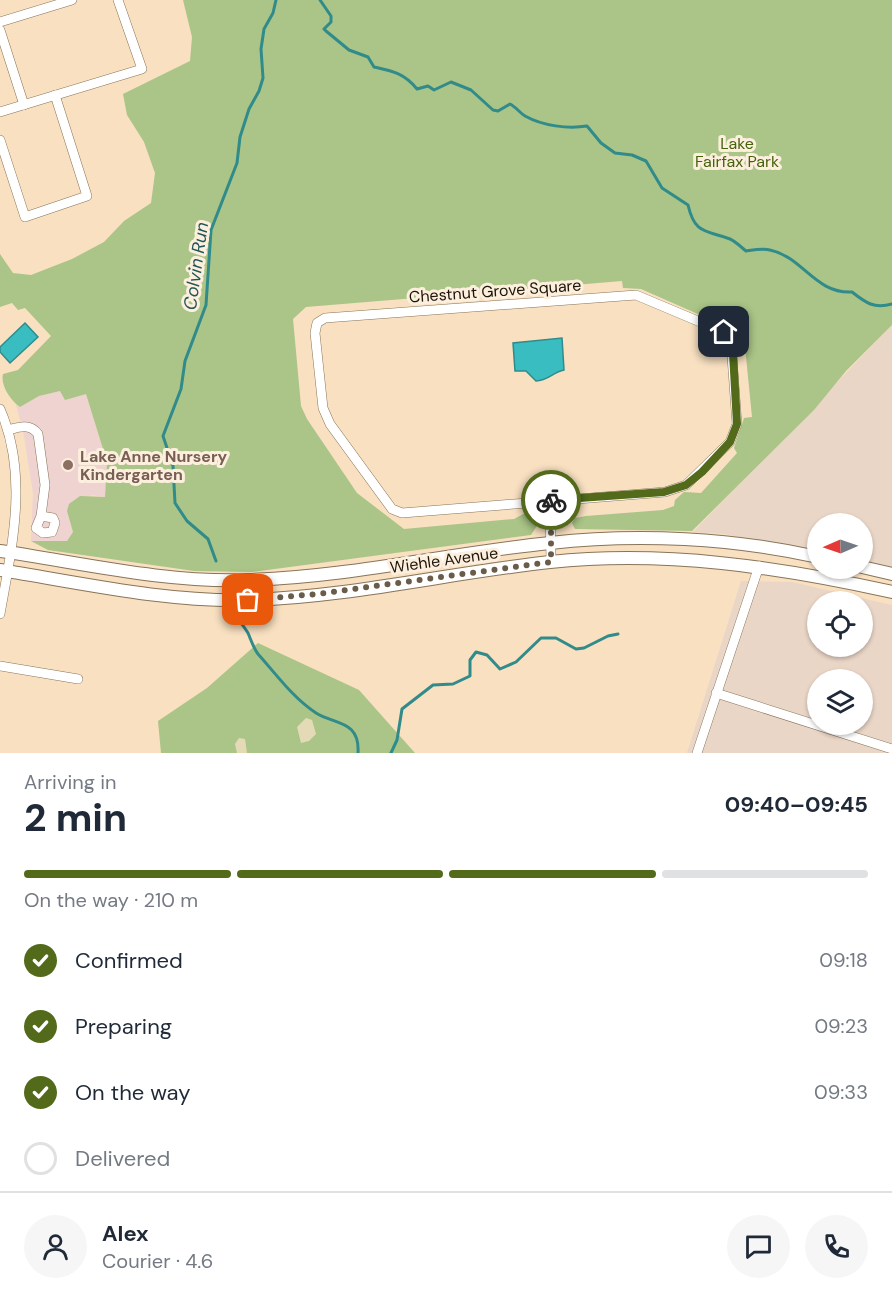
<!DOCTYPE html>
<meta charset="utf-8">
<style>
:root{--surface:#fff;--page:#f6f6f7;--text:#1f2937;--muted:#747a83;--line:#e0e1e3;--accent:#526a1a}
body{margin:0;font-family:"DM Sans",sans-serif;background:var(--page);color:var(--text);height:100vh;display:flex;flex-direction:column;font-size:22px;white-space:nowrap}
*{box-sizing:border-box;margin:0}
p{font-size:20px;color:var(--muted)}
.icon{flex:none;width:33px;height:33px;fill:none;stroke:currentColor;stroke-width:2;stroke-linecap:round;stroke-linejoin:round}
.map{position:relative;height:753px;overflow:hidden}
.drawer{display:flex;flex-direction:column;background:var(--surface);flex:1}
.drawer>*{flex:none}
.needle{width:39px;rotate:268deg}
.controls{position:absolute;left:807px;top:513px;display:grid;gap:12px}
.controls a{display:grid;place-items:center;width:66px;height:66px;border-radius:50%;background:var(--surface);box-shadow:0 2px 4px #0004;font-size:30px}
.pin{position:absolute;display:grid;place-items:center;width:51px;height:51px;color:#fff;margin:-26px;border-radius:12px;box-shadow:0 3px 9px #0006}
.courier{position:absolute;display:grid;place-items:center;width:60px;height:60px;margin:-30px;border:4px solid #526a1a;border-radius:50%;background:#fff;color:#222;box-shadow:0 2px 8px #0007}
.overview em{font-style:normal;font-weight:700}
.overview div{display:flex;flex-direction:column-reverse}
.overview{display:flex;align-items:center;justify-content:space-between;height:102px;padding:0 24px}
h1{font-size:39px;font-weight:700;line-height:45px}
.bar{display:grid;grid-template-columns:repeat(4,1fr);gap:9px 6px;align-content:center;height:72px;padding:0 24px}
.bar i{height:8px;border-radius:4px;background:var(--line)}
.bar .current{background:var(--accent)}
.bar p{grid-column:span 4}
.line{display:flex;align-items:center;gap:15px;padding:0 24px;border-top:2px solid var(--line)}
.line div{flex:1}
.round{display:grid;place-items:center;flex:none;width:63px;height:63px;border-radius:32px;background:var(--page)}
ol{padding:0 24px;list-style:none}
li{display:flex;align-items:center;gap:18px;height:66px}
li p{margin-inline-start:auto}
li .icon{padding:6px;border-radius:50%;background:var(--accent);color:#fff;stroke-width:4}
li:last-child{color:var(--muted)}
li i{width:33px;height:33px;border:3px solid var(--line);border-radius:50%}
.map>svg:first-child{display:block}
</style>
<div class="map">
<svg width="892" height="753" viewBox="0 0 892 753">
<rect width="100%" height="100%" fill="#f8e0c1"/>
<g fill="#ead6c7" fill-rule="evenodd">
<polygon points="892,325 892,568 863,562 862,524 818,524 817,553 724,534 693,532"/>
<path d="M 741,581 L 792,582 L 892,605 L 892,753 L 687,753 ZM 818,602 L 862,602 L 862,646 L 818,646 ZM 818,680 L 862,680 L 862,724 L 818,724 Z"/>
</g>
<polygon fill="#eed3d1" points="60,391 86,394 107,462 105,497 92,495 67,511 73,532 67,541 31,541 33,493 23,430 16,405 20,407 39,396"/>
<g fill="#aac587">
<path d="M 183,0 L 892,0 L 892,325 L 846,371 L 814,410 L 692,531 L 575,529 L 572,523 L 575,518 L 586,516 L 663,510 L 674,506 L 675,500 L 684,492 L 701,493 L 737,453 L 734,448 L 744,418 L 752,417 L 745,347 L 739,349 L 729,331 L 716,322 L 641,289 L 623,288 L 622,281 L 306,307 L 293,319 L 301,406 L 307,419 L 357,493 L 404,529 L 514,519 L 527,512 L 534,514 L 538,524 L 531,535 L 252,572 L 194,571 L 48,550 L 31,541 L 67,541 L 73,532 L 67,511 L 69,504 L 80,496 L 105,497 L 107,462 L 86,394 L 65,400 L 60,391 L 39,396 L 20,407 C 11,401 0,385 3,374 L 18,370 L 51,336 L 25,308 L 18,310 L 12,303 L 0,307 L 0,254 L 13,273 L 31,275 L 72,259 L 104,242 L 124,221 L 151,203 L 155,173 L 144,142 L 127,115 L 123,94 L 190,61 L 192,37 Z"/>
<polygon points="258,643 359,690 415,753 161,753 158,721 207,688"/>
</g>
<g fill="#e4dbb6">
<polygon points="306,718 312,720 316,734 309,741 301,743 297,727"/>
<polygon points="239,738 245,739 247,753 237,753 235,744"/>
</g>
<g fill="#39bdc1" stroke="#318b8a" stroke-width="1.5">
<polygon points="25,323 38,337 10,363 0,352 0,347"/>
<path d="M 562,338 L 564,370 C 553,372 548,381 536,381 L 526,371 L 515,371 L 513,343 Z"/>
</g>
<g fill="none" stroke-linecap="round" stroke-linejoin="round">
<g stroke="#318b8a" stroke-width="3">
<path d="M 320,0 L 331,16 L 331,22 L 324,29 L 326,31 L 349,50 L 368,57 L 374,67 C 392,71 404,73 417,89 L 428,86 L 434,90 L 451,82 L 471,90 L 493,110 L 498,111 L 510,104 C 516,107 520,113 525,116 C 543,126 568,129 587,126 L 601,143 L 615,153 L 632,155 L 646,161 L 662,188 L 688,205 C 695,235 706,230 730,239 C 735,241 741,247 746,251 C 753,250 763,248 770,250 C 803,257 815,294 852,292 C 866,303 874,309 892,304"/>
<polyline points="216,561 208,539 187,521 175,503 173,466 163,436 181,389 185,361 206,305 211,230 237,163 240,137 249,109 259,91 263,78 261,49 264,29 273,13 276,0"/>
<path d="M 232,611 C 237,618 243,625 248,633 C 251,640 254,649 258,654 C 276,674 293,698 316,713 C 335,725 360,720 358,753"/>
<polyline points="391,753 397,740 402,709 433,685 453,684 470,676 470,660 476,652 487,655 500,669 516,662 541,638 556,638 576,649 584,648 608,636 618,634"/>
</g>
<g stroke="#897458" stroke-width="10">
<g id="minor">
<polyline points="0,22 72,0"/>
<polyline points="0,30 24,105"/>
<polyline points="0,112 142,69 118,0"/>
<polyline points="0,140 25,217 87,196 55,95"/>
<polygon points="636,295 724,332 731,343 737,424 730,442 686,485 665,492 402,513 392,509 330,424 323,408 315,333 317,323 325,318"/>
<path d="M 0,409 C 29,475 12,546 0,614"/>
<path d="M 8,430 C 19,427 30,423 38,434 L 45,485 L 41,516 L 36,528 L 43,533 L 52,532 L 55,523 L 53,518 L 41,516"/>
<polyline points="550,500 551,562"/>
<polyline points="0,666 78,679"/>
<polyline points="716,693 892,749"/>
<polyline points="697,753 759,566"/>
</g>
</g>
<g stroke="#897458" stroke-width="14">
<g id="major">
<path d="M 0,551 C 82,563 165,583 248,580 C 349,577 450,553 550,543 C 638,533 732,538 818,557"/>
<polyline points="862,567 892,574"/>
<path d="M 0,570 C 82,583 164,602 248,600 C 349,597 449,573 550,562 C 665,550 779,567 892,592"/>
</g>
</g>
<use href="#minor" stroke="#fff" stroke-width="9"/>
<use href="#major" stroke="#fff" stroke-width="12"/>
</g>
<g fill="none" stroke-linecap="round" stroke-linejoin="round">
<polyline stroke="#6a5c49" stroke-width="6" stroke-dasharray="0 10.8" points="248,600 317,594 551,562 551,500"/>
<polyline stroke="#526a1a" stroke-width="8" points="551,500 664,492 686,485 702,472 730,442 737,424 733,353 724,332"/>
</g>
<circle fill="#8d6e63" stroke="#fdefdd" stroke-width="2" cx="68" cy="465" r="6"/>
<g text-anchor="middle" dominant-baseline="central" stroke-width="6" stroke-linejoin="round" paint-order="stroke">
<g font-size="16" fill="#44620c" stroke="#fdefdd">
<text x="737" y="143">Lake<tspan x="737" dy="18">Fairfax Park</tspan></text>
</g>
<g font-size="16" fill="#1d1509" stroke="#fdefdd">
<text transform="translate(495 291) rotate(-4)">Chestnut Grove Square</text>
<text transform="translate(444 560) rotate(-8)">Wiehle Avenue</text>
</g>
<g font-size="16" font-weight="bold" fill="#785e54" stroke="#fdefdd" text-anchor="start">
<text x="80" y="456">Lake Anne Nursery<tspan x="80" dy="18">Kindergarten</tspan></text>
</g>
<g font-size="18" font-style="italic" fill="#205658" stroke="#fdefdd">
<text transform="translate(196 266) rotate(-82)">Colvin Run</text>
</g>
</g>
</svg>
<div class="controls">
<a><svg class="needle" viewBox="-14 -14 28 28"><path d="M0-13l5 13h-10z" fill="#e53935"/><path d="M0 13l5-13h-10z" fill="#747a83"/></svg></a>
<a><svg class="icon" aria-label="locate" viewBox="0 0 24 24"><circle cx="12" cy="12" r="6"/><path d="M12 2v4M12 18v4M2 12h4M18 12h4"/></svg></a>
<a><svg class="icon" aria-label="layers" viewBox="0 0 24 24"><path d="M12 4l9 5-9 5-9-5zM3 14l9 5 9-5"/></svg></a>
</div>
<div class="pin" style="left:248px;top:600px;background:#ea580c"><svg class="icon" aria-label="bag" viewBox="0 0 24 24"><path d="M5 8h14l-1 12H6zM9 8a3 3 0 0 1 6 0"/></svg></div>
<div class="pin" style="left:724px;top:332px;background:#1f2937"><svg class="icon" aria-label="home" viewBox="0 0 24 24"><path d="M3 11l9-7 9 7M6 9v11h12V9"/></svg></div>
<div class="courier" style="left:551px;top:500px"><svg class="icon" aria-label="bike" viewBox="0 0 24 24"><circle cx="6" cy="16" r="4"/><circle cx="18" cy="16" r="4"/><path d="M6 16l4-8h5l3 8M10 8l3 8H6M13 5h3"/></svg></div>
</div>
<section class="drawer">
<div class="overview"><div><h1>2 min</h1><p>Arriving in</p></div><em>09:40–09:45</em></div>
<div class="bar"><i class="current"></i><i class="current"></i><i class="current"></i><i></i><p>On the way · 210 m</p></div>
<ol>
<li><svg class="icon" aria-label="check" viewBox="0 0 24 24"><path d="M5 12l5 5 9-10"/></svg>Confirmed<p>09:18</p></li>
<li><svg class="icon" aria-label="check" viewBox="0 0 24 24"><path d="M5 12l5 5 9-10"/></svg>Preparing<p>09:23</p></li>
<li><svg class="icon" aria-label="check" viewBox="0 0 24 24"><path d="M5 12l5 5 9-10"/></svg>On the way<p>09:33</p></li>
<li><i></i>Delivered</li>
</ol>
<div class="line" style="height:108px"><a class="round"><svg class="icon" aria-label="person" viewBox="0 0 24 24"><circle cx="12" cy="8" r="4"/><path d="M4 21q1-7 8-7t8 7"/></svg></a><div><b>Alex</b><p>Courier · 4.6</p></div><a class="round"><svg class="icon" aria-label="chat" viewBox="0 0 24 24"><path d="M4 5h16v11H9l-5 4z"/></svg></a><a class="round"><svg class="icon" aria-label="phone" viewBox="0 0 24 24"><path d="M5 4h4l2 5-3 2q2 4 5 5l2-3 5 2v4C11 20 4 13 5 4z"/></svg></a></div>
</section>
